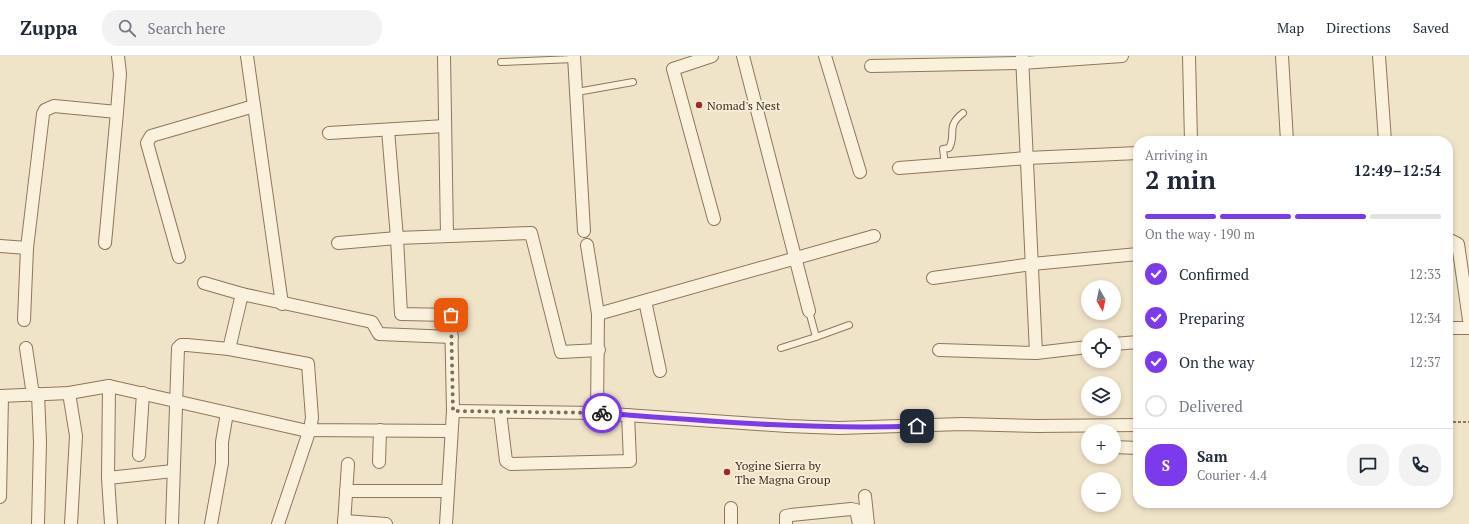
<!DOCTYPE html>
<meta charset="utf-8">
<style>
:root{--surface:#fff;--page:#f2f2f3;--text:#1f2937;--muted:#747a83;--line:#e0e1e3;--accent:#7c3aed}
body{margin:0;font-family:"PT Serif",serif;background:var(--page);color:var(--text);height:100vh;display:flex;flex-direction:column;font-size:15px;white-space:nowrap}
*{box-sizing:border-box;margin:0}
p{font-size:13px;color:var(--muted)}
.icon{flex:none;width:22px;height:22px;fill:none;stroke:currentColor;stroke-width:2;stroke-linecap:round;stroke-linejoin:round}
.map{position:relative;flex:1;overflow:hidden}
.details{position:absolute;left:1133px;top:80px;width:320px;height:372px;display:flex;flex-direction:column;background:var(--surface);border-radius:16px;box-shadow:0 2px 6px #0003}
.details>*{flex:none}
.needle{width:26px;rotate:171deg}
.tools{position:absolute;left:1081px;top:224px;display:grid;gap:8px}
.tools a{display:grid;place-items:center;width:40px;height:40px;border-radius:50%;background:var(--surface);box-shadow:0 2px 6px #0003;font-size:20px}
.pin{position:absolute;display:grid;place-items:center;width:34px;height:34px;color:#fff;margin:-17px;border-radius:8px;box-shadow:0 2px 6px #0006}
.courier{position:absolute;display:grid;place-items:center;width:40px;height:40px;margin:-20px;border:3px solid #7c3aed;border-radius:50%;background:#fff;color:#222;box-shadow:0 1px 5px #0007}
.summary em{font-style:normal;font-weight:700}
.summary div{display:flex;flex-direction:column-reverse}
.summary{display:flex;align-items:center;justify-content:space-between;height:68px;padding:0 12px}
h1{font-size:26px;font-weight:700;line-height:30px}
.bar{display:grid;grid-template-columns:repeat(4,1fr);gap:6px 4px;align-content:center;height:48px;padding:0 12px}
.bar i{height:5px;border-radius:3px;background:var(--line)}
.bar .current{background:var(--accent)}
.bar p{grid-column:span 4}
.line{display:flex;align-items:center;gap:10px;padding:0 12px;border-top:1px solid var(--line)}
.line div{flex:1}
.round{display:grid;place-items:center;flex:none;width:42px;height:42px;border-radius:16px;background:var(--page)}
ol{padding:0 12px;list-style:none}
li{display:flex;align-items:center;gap:12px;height:44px}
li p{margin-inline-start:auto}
li .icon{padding:4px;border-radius:50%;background:var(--accent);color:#fff;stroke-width:4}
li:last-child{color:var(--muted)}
li i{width:22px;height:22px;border:2px solid var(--line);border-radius:50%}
header{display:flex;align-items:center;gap:24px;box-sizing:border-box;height:56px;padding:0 20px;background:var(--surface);border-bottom:1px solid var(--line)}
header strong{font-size:19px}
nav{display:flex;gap:22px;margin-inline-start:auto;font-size:14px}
.search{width:280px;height:36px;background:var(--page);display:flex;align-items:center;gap:10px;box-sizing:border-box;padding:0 14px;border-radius:16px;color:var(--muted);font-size:15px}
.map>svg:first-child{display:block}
</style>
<header>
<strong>Zuppa</strong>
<div class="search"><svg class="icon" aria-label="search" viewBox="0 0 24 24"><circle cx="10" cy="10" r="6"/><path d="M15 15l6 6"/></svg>Search here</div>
<nav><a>Map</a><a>Directions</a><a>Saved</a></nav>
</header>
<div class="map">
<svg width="1469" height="468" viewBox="0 0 1469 468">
<rect width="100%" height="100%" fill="#f0e4c8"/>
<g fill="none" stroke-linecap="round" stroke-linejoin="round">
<g stroke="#8d765c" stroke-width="8">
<g id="lane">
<polyline points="501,6 574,3"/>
<polyline points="577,36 633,26"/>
<path d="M 945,109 L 943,93 L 949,92 C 957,78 945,71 963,57"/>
<polyline points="816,281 849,269"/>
<polyline points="781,292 816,281 809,255"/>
</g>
</g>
<g stroke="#8d765c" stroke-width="14">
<g id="street">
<polyline points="247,0 282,248"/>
<polyline points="444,0 447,180"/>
<polyline points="574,0 584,175"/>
<polyline points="712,0 673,13 714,163"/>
<polyline points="743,0 809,255"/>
<polyline points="825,0 860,116"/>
<polyline points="1022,0 1036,297"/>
<polyline points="1189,0 1191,85"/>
<polyline points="1282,0 1287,85"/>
<polyline points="1379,0 1385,85"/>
<polyline points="871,10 1022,7 1122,0"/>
<polyline points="388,74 397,182 401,258 451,259 453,355 446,468"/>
<polyline points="329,77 445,70"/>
<polyline points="899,112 1027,102 1138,97"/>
<polyline points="1448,183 1458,188 1469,264"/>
<polyline points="105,187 117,56 120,18 118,0"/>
<polyline points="338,187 397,182 531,177 561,296 599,294"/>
<polyline points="0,190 27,192"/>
<polyline points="179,201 147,87 151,80 254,50"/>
<polyline points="933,222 1032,208 1138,198"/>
<polyline points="204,227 242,238"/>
<polyline points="645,245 660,315"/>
<polyline points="598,258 874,180"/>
<polyline points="24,264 27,192 43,58 45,54 54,50 117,56"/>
<polyline points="1448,272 1469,272"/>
<polyline points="1114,288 1138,286"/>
<polyline points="26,292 33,339"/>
<polyline points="229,293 242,238 372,266 379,278 452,281"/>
<polyline points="939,294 1036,297 1088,291"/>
<polyline points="109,330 108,422 111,468"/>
<polyline points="69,337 76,380 71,468"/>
<polyline points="38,338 40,386 38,468"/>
<polyline points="0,340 69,337 109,330 303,374 451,375"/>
<polyline points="453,355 597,357 598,258 587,189"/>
<polyline points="500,356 506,405 511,408 630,405 628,359"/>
<polyline points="597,357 787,370 839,372 962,368 1037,370 1138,369"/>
<polyline points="1114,391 1138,392"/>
<polyline points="139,399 143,337"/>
<polyline points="379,406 380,374"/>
<polyline points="108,422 173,415"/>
<polyline points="346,435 447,435"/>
<polyline points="865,440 868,468"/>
<polyline points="0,441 2,340"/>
<polyline points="731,452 731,468"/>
<polyline points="344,465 386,468"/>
<polyline points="172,468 178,292 181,289 187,289 229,293 308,308 312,362 310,373 278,468"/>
<polyline points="211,468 222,407 222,386 227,357"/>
<polyline points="344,468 348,408"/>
<polyline points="786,468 786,460 791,459 851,453 856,454 859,468"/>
</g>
</g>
<polyline stroke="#8d765c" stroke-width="2" stroke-dasharray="3 2" stroke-linecap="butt" points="1448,366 1469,366"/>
<use href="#lane" stroke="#faf1dc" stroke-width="6"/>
<use href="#street" stroke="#faf1dc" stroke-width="12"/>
</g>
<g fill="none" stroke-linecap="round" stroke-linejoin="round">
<polyline stroke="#7c6e5b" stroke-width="4" stroke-dasharray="0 7.2" points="451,259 453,355 602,357"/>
<path stroke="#7c3aed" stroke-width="5" d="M 602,357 C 707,365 812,374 917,370"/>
</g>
<g fill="#9e2a2b" stroke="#f7eed8" stroke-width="1.5">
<circle cx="699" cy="49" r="4"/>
<circle cx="727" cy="416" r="4"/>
</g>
<g text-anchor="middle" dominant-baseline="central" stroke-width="3.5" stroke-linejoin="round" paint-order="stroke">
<g font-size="12" fill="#3d2e20" stroke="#f7eed8" text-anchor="start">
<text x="707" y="49">Nomad's Nest</text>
<text x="735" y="409">Yogine Sierra by<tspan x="735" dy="14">The Magna Group</tspan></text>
</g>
</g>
</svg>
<div class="tools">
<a><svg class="needle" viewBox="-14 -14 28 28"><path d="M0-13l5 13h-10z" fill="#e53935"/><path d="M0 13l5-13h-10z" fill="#747a83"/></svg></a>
<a><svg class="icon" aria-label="locate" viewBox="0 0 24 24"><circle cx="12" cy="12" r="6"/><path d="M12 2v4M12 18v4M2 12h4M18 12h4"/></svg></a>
<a><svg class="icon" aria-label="layers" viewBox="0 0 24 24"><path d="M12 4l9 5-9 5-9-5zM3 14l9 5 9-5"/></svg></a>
<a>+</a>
<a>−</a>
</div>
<div class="pin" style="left:451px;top:259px;background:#ea580c"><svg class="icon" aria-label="bag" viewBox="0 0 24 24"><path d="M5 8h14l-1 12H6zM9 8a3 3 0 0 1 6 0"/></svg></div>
<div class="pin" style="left:917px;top:370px;background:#1f2937"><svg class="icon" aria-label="home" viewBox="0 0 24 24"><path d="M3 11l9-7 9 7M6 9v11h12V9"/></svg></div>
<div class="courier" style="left:602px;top:357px"><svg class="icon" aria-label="bike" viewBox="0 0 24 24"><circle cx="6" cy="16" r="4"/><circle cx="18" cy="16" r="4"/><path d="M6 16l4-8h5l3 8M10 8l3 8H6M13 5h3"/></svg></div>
<section class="details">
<div class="summary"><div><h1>2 min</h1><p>Arriving in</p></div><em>12:49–12:54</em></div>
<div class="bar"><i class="current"></i><i class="current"></i><i class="current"></i><i></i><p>On the way · 190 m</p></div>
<ol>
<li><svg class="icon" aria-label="check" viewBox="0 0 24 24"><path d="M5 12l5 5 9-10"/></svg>Confirmed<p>12:33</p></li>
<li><svg class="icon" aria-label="check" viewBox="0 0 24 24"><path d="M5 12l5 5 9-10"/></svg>Preparing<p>12:34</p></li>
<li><svg class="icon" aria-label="check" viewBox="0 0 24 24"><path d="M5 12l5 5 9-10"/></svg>On the way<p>12:37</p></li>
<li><i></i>Delivered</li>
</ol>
<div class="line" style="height:72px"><b class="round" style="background:var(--accent);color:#fff">S</b><div><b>Sam</b><p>Courier · 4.4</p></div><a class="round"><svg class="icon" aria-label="chat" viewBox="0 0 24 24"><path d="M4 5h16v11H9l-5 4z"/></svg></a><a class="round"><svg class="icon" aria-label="phone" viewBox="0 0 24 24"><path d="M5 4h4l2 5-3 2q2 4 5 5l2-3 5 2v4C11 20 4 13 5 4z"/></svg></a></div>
</section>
</div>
